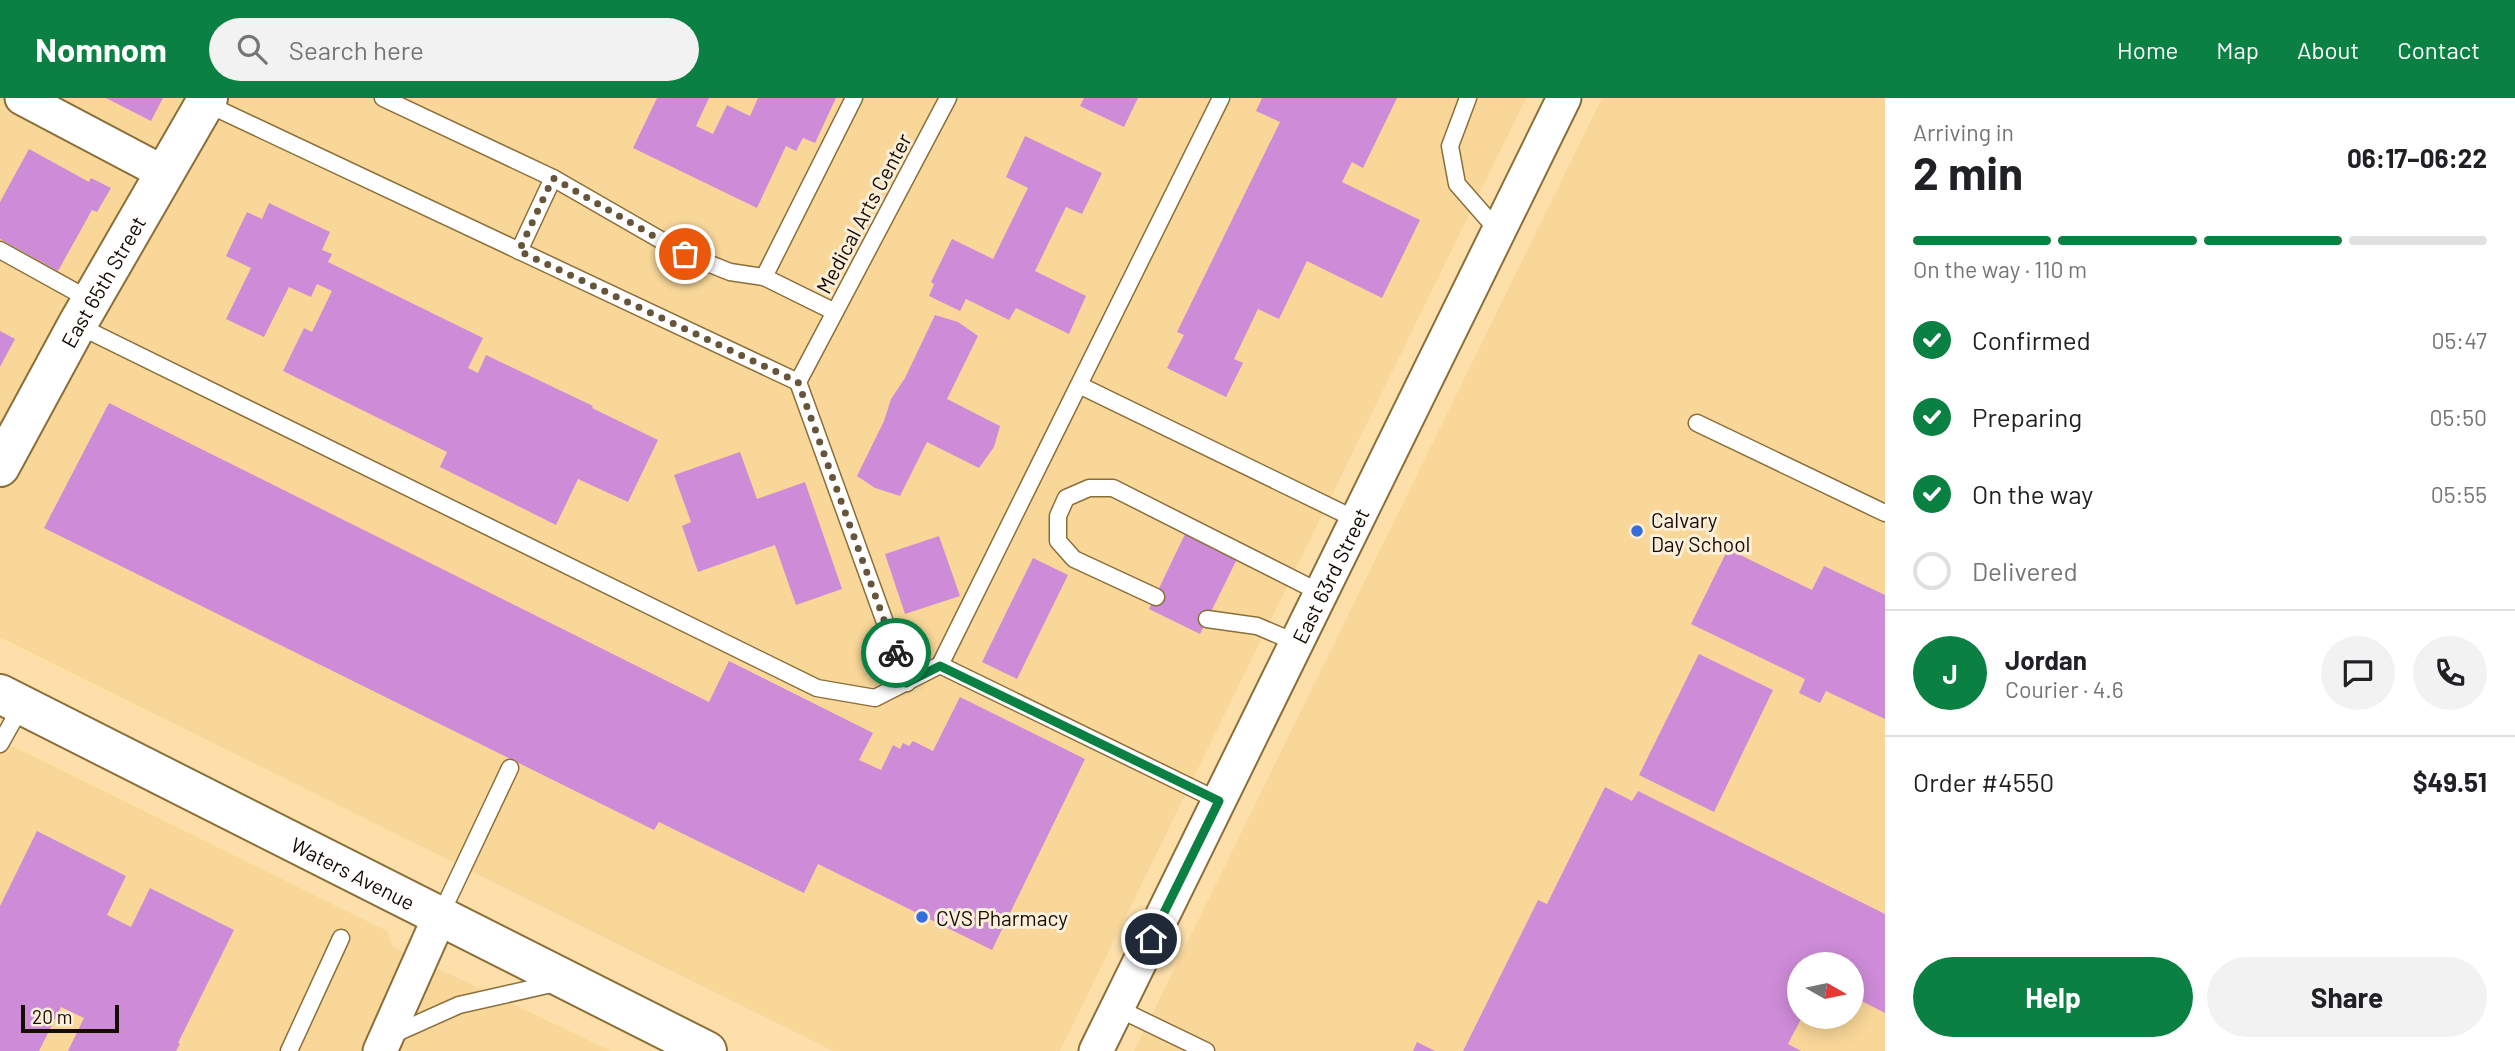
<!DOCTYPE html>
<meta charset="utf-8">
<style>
:root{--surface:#fff;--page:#f2f2f2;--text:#202124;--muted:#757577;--line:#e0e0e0;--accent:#0b8043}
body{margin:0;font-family:Barlow,sans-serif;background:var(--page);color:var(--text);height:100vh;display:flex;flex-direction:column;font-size:26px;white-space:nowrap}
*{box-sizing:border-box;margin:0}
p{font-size:23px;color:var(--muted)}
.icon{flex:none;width:38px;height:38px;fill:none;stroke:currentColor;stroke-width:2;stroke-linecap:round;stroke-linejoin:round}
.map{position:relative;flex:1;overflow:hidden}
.details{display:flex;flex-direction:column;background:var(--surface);width:630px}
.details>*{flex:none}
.needle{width:46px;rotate:99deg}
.tools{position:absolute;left:1787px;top:854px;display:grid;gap:14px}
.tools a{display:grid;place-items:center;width:77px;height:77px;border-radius:50%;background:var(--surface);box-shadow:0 4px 18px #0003;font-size:35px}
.scale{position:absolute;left:21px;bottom:18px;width:98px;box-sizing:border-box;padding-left:7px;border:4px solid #150b00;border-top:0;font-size:19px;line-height:24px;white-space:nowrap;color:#150b00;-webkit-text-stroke:5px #fbefda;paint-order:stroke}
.pin{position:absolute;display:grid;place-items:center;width:60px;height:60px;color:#fff;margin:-30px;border:4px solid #fff;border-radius:50%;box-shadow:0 2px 7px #0007}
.courier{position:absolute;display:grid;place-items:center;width:70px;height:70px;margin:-35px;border:5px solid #0b8043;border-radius:50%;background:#fff;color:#222;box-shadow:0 2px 9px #0007}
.head em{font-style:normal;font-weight:700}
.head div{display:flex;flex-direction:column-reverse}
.head{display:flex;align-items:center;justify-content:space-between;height:119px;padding:0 28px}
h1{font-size:46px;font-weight:700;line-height:52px}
.bar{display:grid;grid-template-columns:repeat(4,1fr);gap:10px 7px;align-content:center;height:84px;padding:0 28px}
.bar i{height:9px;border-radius:5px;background:var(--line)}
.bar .on{background:var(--accent)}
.bar p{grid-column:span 4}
.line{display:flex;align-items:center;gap:18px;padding:0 28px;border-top:2px solid var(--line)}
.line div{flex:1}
.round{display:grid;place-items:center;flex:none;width:74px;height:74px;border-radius:37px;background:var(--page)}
ol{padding:0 28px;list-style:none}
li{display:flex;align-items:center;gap:21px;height:77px}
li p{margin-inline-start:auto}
li .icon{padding:7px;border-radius:50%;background:var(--accent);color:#fff;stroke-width:4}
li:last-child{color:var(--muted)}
li i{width:38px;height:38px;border:4px solid var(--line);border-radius:50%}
.primary-button{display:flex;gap:14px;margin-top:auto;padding:14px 28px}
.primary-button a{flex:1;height:80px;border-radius:42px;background:var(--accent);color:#fff;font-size:28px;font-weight:700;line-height:80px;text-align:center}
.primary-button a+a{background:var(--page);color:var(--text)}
header{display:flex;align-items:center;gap:42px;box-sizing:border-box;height:98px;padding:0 35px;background:var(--accent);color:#fff}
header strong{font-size:33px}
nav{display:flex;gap:38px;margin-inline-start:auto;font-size:24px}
.search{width:490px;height:63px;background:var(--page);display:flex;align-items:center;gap:18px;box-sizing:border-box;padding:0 24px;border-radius:38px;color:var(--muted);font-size:26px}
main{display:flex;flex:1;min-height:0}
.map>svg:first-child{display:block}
</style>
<header>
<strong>Nomnom</strong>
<div class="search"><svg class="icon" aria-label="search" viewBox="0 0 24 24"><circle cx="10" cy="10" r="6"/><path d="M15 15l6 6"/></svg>Search here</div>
<nav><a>Home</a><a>Map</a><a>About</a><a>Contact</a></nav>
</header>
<main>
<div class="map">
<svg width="1885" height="953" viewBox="0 0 1885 953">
<rect width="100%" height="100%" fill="#fddfa9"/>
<g fill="#f9d799" fill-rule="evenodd">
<polygon points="0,0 1526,0 1060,953 833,953 0,539"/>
<path d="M 1602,0 L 1885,0 L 1885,953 L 1134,953 ZM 1799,866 L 1852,866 L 1852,919 L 1799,919 Z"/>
<polygon points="0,642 387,833 393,849 611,953 0,953"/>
</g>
<g fill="#ce8cd8">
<polygon points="106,0 163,0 151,23"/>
<polygon points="657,0 709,0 696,28 713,36 727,7 750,18 758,0 836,0 815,45 803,40 796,53 786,48 757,110 633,50"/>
<polygon points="1084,0 1138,0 1124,29 1080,8"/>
<polygon points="1262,0 1397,0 1363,70 1352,64 1342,84 1420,122 1382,200 1307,163 1279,221 1258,211 1234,261 1243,265 1226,299 1167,270 1184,237 1177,234 1280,24 1256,13"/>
<polygon points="1025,38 1102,75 1082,116 1066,109 1035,173 1086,198 1069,236 1016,210 1009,222 966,201 960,213 929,198 934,186 931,184 952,141 993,161 1028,90 1006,79"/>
<polygon points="29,51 89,84 91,80 111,90 97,114 92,112 58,173 0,141 0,104"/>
<polygon points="269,105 330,134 322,152 332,156 328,164 483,240 468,270 478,275 486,257 593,308 592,310 658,342 628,404 578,381 556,427 440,369 447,354 283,273 304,230 312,234 332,193 317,186 311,199 289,189 264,239 226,221 251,170 226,158 247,114 262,121"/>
<polygon points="935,217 958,224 978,238 947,301 1000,328 994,349 979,370 927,344 900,398 875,390 857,378 884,323 891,301 905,280"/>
<polygon points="0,233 15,241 0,269"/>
<polygon points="109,305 709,604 729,563 873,635 859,662 881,672 893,647 900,651 903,645 909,648 913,643 933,653 960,599 1085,661 992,852 818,766 804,795 659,724 654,732 44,430"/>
<polygon points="740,354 757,401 805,384 842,491 796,507 775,447 698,474 682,428 691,424 674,377"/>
<polygon points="1187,432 1239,457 1200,536 1149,511"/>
<polygon points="939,438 960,498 905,516 885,456"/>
<polygon points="1728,451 1812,492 1824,468 1885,497 1885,621 1826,593 1820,605 1799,595 1805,581 1691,526"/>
<polygon points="1033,460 1068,477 1017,581 982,564"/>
<polygon points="1699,556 1773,592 1714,714 1639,677"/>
<polygon points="1605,689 1632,703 1638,693 1885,816 1885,915 1852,898 1852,866 1799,866 1799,919 1802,919 1788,946 1801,953 1463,953 1538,802 1547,806"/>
<polygon points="37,733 126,778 107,817 131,829 150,790 234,832 178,945 180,946 176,953 68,953 84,920 61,909 39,953 0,953 0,808"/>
<polygon points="1417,944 1435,953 1413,953"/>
</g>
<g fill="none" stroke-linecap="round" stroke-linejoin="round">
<g stroke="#8a6f3b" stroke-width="19">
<g id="lane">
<polyline points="383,0 553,80 685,156 730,174 764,179 835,214"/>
<polyline points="1468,0 1450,48 1457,86 1499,134"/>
<polyline points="205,5 798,284"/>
<polyline points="0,152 92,203"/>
<polyline points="519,153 553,80"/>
<polyline points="764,179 854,0"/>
<polyline points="77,227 817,590 875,600 940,567 1221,0"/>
<polyline points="1079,287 1357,422"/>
<polyline points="1697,325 1885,415"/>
<polyline points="1156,499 1074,461 1058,443 1058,418 1066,400 1089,390 1113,390 1321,495"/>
<polyline points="1207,521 1257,528 1297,545"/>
<polyline points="940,567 1219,703"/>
<polyline points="907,585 798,284 948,0"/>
<polyline points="0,646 22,607"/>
<polyline points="440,818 510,670"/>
<polyline points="1117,910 1206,953"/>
<polyline points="392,937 459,907 556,885"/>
<polyline points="289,953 341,840"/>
</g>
</g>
<g stroke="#8a6f3b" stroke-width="37">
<g id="street">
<polyline points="22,0 166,76"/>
<polyline points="380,953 440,818"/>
<path id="s1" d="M 1096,953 L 1564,0"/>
</g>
</g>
<g stroke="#8a6f3b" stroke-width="42">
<g id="secondary">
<path id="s2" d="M 0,369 L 77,227 L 208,0"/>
<path id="s3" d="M 0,596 L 707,953"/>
</g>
</g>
<use href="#lane" stroke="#fff" stroke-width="16"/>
<use href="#street" stroke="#fff" stroke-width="33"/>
<use href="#secondary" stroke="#fff" stroke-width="38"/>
</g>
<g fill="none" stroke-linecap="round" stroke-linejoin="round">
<polyline stroke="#66553b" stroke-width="7" stroke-dasharray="0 12.6" points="685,156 553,80 519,153 798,284 896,555"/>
<polyline stroke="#0b8043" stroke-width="9" points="896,555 906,585 940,568 1219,703 1151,841"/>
</g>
<g fill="#356ddc" stroke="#fbefda" stroke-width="2.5">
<circle cx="1637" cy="433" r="7"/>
<circle cx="922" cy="819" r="7"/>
</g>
<g text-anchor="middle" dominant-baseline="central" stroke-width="6" stroke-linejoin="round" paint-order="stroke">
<g font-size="21" fill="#150b00" stroke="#fbefda">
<text transform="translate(863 115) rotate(-62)">Medical Arts Center</text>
<text stroke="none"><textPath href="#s2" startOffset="212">East 65th Street</textPath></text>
<text stroke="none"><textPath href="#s1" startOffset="530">East 63rd Street</textPath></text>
<text stroke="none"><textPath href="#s3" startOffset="396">Waters Avenue</textPath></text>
</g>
<g font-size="21" fill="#150b00" stroke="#fbefda" text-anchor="start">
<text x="1651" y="421">Calvary<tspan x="1651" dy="24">Day School</tspan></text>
<text x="936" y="819">CVS Pharmacy</text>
</g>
</g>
</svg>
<div class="tools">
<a><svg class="needle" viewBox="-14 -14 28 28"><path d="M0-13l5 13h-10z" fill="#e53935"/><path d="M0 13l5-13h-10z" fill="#757577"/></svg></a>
</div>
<div class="scale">20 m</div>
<div class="pin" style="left:685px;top:156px;background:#ea580c"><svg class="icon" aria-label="bag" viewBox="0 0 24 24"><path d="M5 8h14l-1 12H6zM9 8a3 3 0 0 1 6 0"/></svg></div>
<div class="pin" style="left:1151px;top:841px;background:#1f2937"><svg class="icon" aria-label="home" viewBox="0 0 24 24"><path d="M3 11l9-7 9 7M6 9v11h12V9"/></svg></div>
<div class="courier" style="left:896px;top:555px"><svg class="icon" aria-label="bike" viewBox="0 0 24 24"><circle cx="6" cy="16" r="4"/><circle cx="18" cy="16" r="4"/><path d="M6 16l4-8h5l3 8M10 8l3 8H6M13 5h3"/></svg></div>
</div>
<section class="details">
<div class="head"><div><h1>2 min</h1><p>Arriving in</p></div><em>06:17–06:22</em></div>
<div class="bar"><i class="on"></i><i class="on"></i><i class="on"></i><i></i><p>On the way · 110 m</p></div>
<ol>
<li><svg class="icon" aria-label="check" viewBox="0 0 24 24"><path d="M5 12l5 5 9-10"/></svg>Confirmed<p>05:47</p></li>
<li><svg class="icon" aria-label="check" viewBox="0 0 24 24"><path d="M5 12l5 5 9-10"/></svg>Preparing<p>05:50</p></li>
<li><svg class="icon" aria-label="check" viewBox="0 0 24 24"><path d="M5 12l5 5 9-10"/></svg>On the way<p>05:55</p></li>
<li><i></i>Delivered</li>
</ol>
<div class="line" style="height:126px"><b class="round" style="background:var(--accent);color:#fff">J</b><div><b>Jordan</b><p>Courier · 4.6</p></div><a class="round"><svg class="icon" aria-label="chat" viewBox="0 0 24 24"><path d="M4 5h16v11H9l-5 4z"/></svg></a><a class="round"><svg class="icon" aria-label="phone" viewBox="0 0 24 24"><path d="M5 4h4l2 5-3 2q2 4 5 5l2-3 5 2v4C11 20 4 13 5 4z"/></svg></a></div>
<div class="line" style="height:91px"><div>Order #4550</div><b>$49.51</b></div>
<div class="primary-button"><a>Help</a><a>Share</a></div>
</section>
</main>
